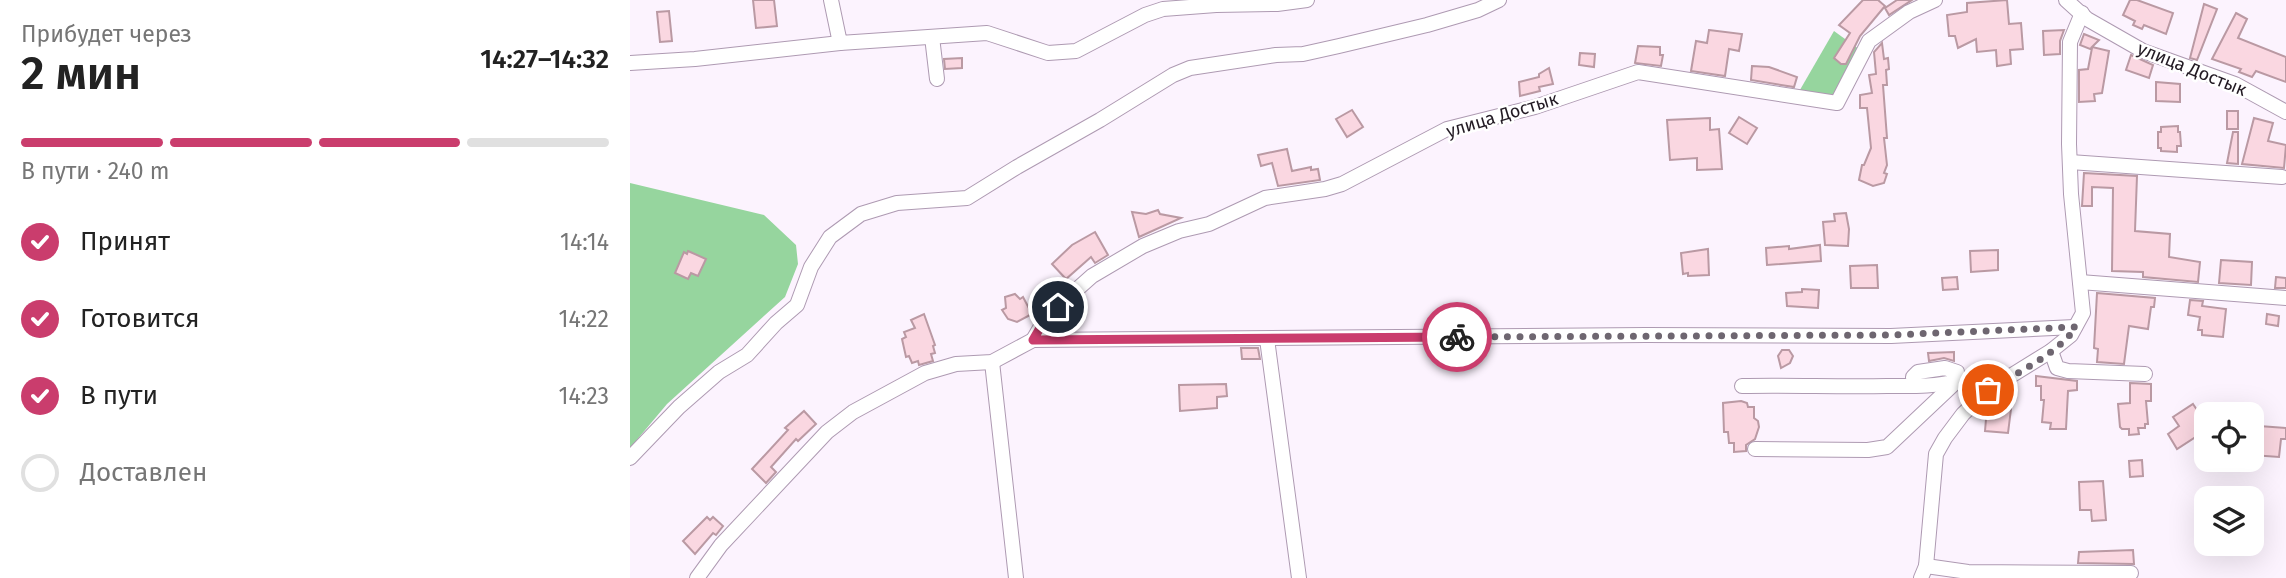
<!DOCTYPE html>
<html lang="ru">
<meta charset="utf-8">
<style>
:root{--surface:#fff;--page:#f6f6f6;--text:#222;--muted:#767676;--line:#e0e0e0;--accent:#ca3d6d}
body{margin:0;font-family:"Fira Sans",sans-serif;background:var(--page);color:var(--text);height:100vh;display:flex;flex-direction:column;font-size:26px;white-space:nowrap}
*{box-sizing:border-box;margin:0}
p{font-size:23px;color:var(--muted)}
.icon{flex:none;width:38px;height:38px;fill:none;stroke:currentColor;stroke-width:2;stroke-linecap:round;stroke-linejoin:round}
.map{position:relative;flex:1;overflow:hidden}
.details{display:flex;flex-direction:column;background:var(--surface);width:630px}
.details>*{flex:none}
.buttons{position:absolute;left:1564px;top:402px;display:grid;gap:14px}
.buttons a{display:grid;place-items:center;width:70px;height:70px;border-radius:14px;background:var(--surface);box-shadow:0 7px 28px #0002;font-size:35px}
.pin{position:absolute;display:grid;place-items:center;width:60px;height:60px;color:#fff;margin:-30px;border:4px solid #fff;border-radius:50%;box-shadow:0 2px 7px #0007}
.courier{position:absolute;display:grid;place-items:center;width:70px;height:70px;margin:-35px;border:5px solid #ca3d6d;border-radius:50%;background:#fff;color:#222;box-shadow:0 2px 9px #0007}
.headline em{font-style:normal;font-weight:600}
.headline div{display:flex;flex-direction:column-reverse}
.headline{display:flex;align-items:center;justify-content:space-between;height:119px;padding:0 21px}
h1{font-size:46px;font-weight:600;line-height:52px}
.bar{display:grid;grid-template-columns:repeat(4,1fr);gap:10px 7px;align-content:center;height:84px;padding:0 21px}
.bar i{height:9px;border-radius:5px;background:var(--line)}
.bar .current{background:var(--accent)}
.bar p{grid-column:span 4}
ol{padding:0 21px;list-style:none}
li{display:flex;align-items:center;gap:21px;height:77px}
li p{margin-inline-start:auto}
li .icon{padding:7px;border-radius:50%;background:var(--accent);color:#fff;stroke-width:4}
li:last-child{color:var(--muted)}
li i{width:38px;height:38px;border:4px solid var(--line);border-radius:50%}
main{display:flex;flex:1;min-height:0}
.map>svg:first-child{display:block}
</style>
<main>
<section class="details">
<div class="headline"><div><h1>2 мин</h1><p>Прибудет через</p></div><em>14:27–14:32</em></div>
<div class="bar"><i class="current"></i><i class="current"></i><i class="current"></i><i></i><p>В пути · 240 m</p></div>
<ol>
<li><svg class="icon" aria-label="check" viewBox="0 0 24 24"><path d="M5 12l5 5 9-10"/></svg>Принят<p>14:14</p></li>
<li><svg class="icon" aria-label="check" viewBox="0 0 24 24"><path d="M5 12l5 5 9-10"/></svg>Готовится<p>14:22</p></li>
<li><svg class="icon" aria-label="check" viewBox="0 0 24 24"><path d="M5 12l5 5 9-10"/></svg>В пути<p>14:23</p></li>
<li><i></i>Доставлен</li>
</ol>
</section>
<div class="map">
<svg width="1656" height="578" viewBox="0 0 1656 578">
<rect width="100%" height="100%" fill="#fcf3fe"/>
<g fill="#96d59e">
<polygon points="1204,31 1233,52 1206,102 1167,95"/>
<polygon points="0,183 134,215 166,245 168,264 155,297 37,404 0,448"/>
</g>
<g fill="#fad7e1" stroke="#ba99a3" stroke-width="2">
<polygon points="123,0 144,0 147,26 126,28"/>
<polygon points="1233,0 1248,0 1255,6 1230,36 1216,64 1211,64 1204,58 1220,33 1209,25"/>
<polygon points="1267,0 1282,0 1259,15 1255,8"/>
<polygon points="1377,0 1379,24 1391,23 1393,49 1380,50 1381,64 1367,66 1366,50 1347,52 1346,39 1328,48 1325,36 1319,36 1317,15 1337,12 1337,3"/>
<polygon points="1500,0 1507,0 1543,13 1536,34 1514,25 1512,29 1503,25 1505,21 1493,15"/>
<polygon points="1574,4 1587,9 1567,60 1560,58"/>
<polygon points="39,11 42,41 30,42 27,12"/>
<polygon points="1606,13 1617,19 1608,38 1656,57 1656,82 1626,71 1622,77 1609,72 1611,69 1582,59"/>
<polygon points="1079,30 1112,34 1109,51 1099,49 1095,76 1061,71 1066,41 1077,43"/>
<polygon points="1434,30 1430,41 1430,54 1414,55 1413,31"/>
<polygon points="1454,34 1469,40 1462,47 1479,51 1472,93 1464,94 1465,101 1449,102 1449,70 1458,69 1462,48 1460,49 1450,45"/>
<polygon points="1252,43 1254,59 1258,58 1259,69 1256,70 1257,85 1253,85 1257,138 1254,138 1257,165 1254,173 1257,174 1254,183 1243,186 1229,180 1232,165 1234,165 1241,148 1237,108 1230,108 1230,95 1242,93 1239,75 1246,74 1244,52"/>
<polygon points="1008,46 1030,47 1030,55 1033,55 1031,66 1005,63"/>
<polygon points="950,53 965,54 964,67 949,65"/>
<polygon points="1501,55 1523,65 1519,78 1496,70"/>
<polygon points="332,58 332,68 315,69 314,59"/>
<polygon points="1122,66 1139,67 1167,77 1164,87 1121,80"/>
<polygon points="919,68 923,84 909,87 910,91 890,96 889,82 909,77 909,74"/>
<polygon points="1526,82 1550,84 1550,102 1526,101"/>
<polygon points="722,110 733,127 717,137 706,119"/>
<rect x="1597" y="111" width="11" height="18"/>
<polygon points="1109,117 1127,128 1117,144 1099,133"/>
<polygon points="1080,118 1080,130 1089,129 1092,169 1067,170 1067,158 1040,160 1037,120"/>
<polygon points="1624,118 1643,123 1638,141 1656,145 1654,168 1612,164"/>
<polygon points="1548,126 1548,132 1550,132 1551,146 1547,146 1547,152 1531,151 1531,148 1528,148 1528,132 1531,132 1531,127"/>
<polygon points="1603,132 1608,132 1608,164 1597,163"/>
<polygon points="657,149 662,171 681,167 681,170 688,169 690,180 648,186 642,163 631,166 628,155"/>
<polygon points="1454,173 1507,176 1505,231 1540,234 1539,257 1570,262 1568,282 1513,277 1513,272 1482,271 1483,188 1462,187 1462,206 1452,206"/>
<polygon points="528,210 530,214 551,218 509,237 502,212 516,214"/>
<polygon points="1216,213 1219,229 1218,246 1195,245 1193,222 1205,221 1204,214"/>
<polygon points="465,232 478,255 465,263 461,257 436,279 422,264 442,245"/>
<polygon points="1190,245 1191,261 1137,265 1136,248 1159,246 1159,249"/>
<polygon points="1078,249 1079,275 1058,276 1058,273 1053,274 1051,253"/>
<polygon points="1368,250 1368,270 1341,272 1340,251"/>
<polygon points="58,251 76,259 68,276 61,273 58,279 45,273 54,252 57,254"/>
<polygon points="1591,260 1622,262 1621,285 1589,283"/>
<polygon points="1247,265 1248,288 1221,288 1220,266"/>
<polygon points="1327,277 1328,289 1313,290 1312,278"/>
<polygon points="1646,277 1656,278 1656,288 1645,288"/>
<polygon points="1172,289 1189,290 1188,308 1157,306 1156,293 1172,292"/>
<polygon points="1467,293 1525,298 1524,307 1521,307 1518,329 1499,326 1494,364 1467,362 1468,349 1464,348"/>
<polygon points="385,294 390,299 393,297 402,314 387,322 378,319 372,310 376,308 375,297"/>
<polygon points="1560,300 1573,301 1572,306 1596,309 1593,337 1572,335 1572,330 1568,330 1570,317 1558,315"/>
<polygon points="294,314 305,345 303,346 305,353 301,354 303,361 289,365 288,361 282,363 279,356 276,357 272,339 276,337 274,332 285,328 281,320"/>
<polygon points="1637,314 1649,316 1648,326 1636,324"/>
<polygon points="611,348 628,348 630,359 612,359"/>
<polygon points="1152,350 1159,350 1163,356 1160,363 1151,368 1148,356"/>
<polygon points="1324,352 1324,361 1314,358 1299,361 1298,353"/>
<polygon points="1406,376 1447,381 1447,390 1438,391 1436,429 1420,429 1421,423 1412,422 1414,400 1411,400 1411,386 1406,386"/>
<polygon points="1500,383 1521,384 1521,401 1516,401 1518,424 1515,424 1515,428 1508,428 1509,434 1499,435 1499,429 1492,429 1490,427 1488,404 1500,403"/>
<polygon points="596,384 597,396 587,397 587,408 550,411 549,385"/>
<polygon points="1111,401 1117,403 1118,407 1124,407 1124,418 1128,421 1129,427 1125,439 1116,445 1116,451 1104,452 1104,443 1099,443 1098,432 1094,432 1093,403"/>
<polygon points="1563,404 1577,425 1569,430 1567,436 1547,449 1538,434 1549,426 1543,417"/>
<polygon points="1357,407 1381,409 1378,433 1355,431"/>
<polygon points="174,411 186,424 168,441 166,439 141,467 146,472 136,483 122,469 158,430 155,428"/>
<polygon points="1629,426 1656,428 1656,439 1651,439 1649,457 1622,455 1623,430 1629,431"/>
<polygon points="1512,460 1513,476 1500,477 1499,461"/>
<polygon points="1473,481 1476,520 1462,521 1461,510 1450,510 1449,482"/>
<polygon points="77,517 80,520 83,517 93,526 86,535 83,533 65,554 53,541"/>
<polygon points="1503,550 1504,564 1448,563 1449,552"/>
</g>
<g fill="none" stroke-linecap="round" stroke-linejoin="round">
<g stroke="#ae9ab2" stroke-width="16">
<g id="street">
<polyline points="201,0 210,43 357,33 418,53 446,51 515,15 533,9 586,5 647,4 677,0"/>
<polyline points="1436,0 1457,19 1513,51 1605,84 1656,112"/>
<polyline points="302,37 307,79"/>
<polyline points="0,63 65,59 210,43"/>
<polyline points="1440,162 1652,177"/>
<polyline points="1450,282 1656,298"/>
<polyline points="637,339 669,578"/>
<polyline points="403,340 417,316 462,276 513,246 549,231 579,224 635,198 695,189 712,184 817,129 905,107 1008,72 1207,103 1239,41 1279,12 1305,0"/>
<polyline points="1421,351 1427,368 1438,371 1515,374"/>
<polyline points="362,362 386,578"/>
<path d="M 1112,386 C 1160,385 1209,387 1257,386 C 1281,386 1304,387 1327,381 L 1327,372 L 1315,368 L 1288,372 L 1283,377 L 1284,386"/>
<polyline points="1125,449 1238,450 1257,447 1327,381 1343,388 1350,397"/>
<polyline points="0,458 49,407 89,372 117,355 146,323 167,305 181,267 200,237 231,214 267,203 337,198 387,167 470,120 543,75 560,68 646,55 673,54 709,46 797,25 848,10 869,0"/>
<polyline points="1296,566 1338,572 1501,573"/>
<polyline points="67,578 91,545 197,432 223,412 295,373 326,364 362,362 403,340 1016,335 1261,336 1445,327"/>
<polyline points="1291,578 1296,566 1306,454 1315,438 1333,414 1358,390 1421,351 1441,335 1453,313 1441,194 1439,144 1440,42 1452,13"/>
</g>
</g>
<use href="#street" stroke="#fff" stroke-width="14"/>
</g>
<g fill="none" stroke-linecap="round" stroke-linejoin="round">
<path stroke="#6e6670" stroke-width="7" stroke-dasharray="0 12.6" d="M 827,337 L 1261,335 L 1446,327 C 1429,353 1385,374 1358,390"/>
<polyline stroke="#ca3d6d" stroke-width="9" points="428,307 417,316 403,340 827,337"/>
</g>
<g text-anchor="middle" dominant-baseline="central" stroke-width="5" stroke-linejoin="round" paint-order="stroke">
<g font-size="18" fill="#221a23" stroke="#fff">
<text transform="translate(1562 69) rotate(22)">улица Достык</text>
<text transform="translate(872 115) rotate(-17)">улица Достык</text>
</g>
</g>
</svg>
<div class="buttons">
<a><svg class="icon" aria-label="locate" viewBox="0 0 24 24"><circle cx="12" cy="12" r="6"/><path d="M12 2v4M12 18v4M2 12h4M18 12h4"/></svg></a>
<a><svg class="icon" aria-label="layers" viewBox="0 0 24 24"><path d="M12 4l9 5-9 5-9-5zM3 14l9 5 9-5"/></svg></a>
</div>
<div class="pin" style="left:1358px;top:390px;background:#ea580c"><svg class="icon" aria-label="bag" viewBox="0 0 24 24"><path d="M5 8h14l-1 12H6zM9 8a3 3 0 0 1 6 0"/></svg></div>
<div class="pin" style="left:428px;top:307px;background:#1f2937"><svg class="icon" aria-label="home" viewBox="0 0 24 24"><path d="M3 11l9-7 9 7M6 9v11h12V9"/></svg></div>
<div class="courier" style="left:827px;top:337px"><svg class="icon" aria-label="bike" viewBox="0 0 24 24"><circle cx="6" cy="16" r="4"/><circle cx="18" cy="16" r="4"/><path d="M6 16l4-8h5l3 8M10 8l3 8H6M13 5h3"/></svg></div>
</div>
</main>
